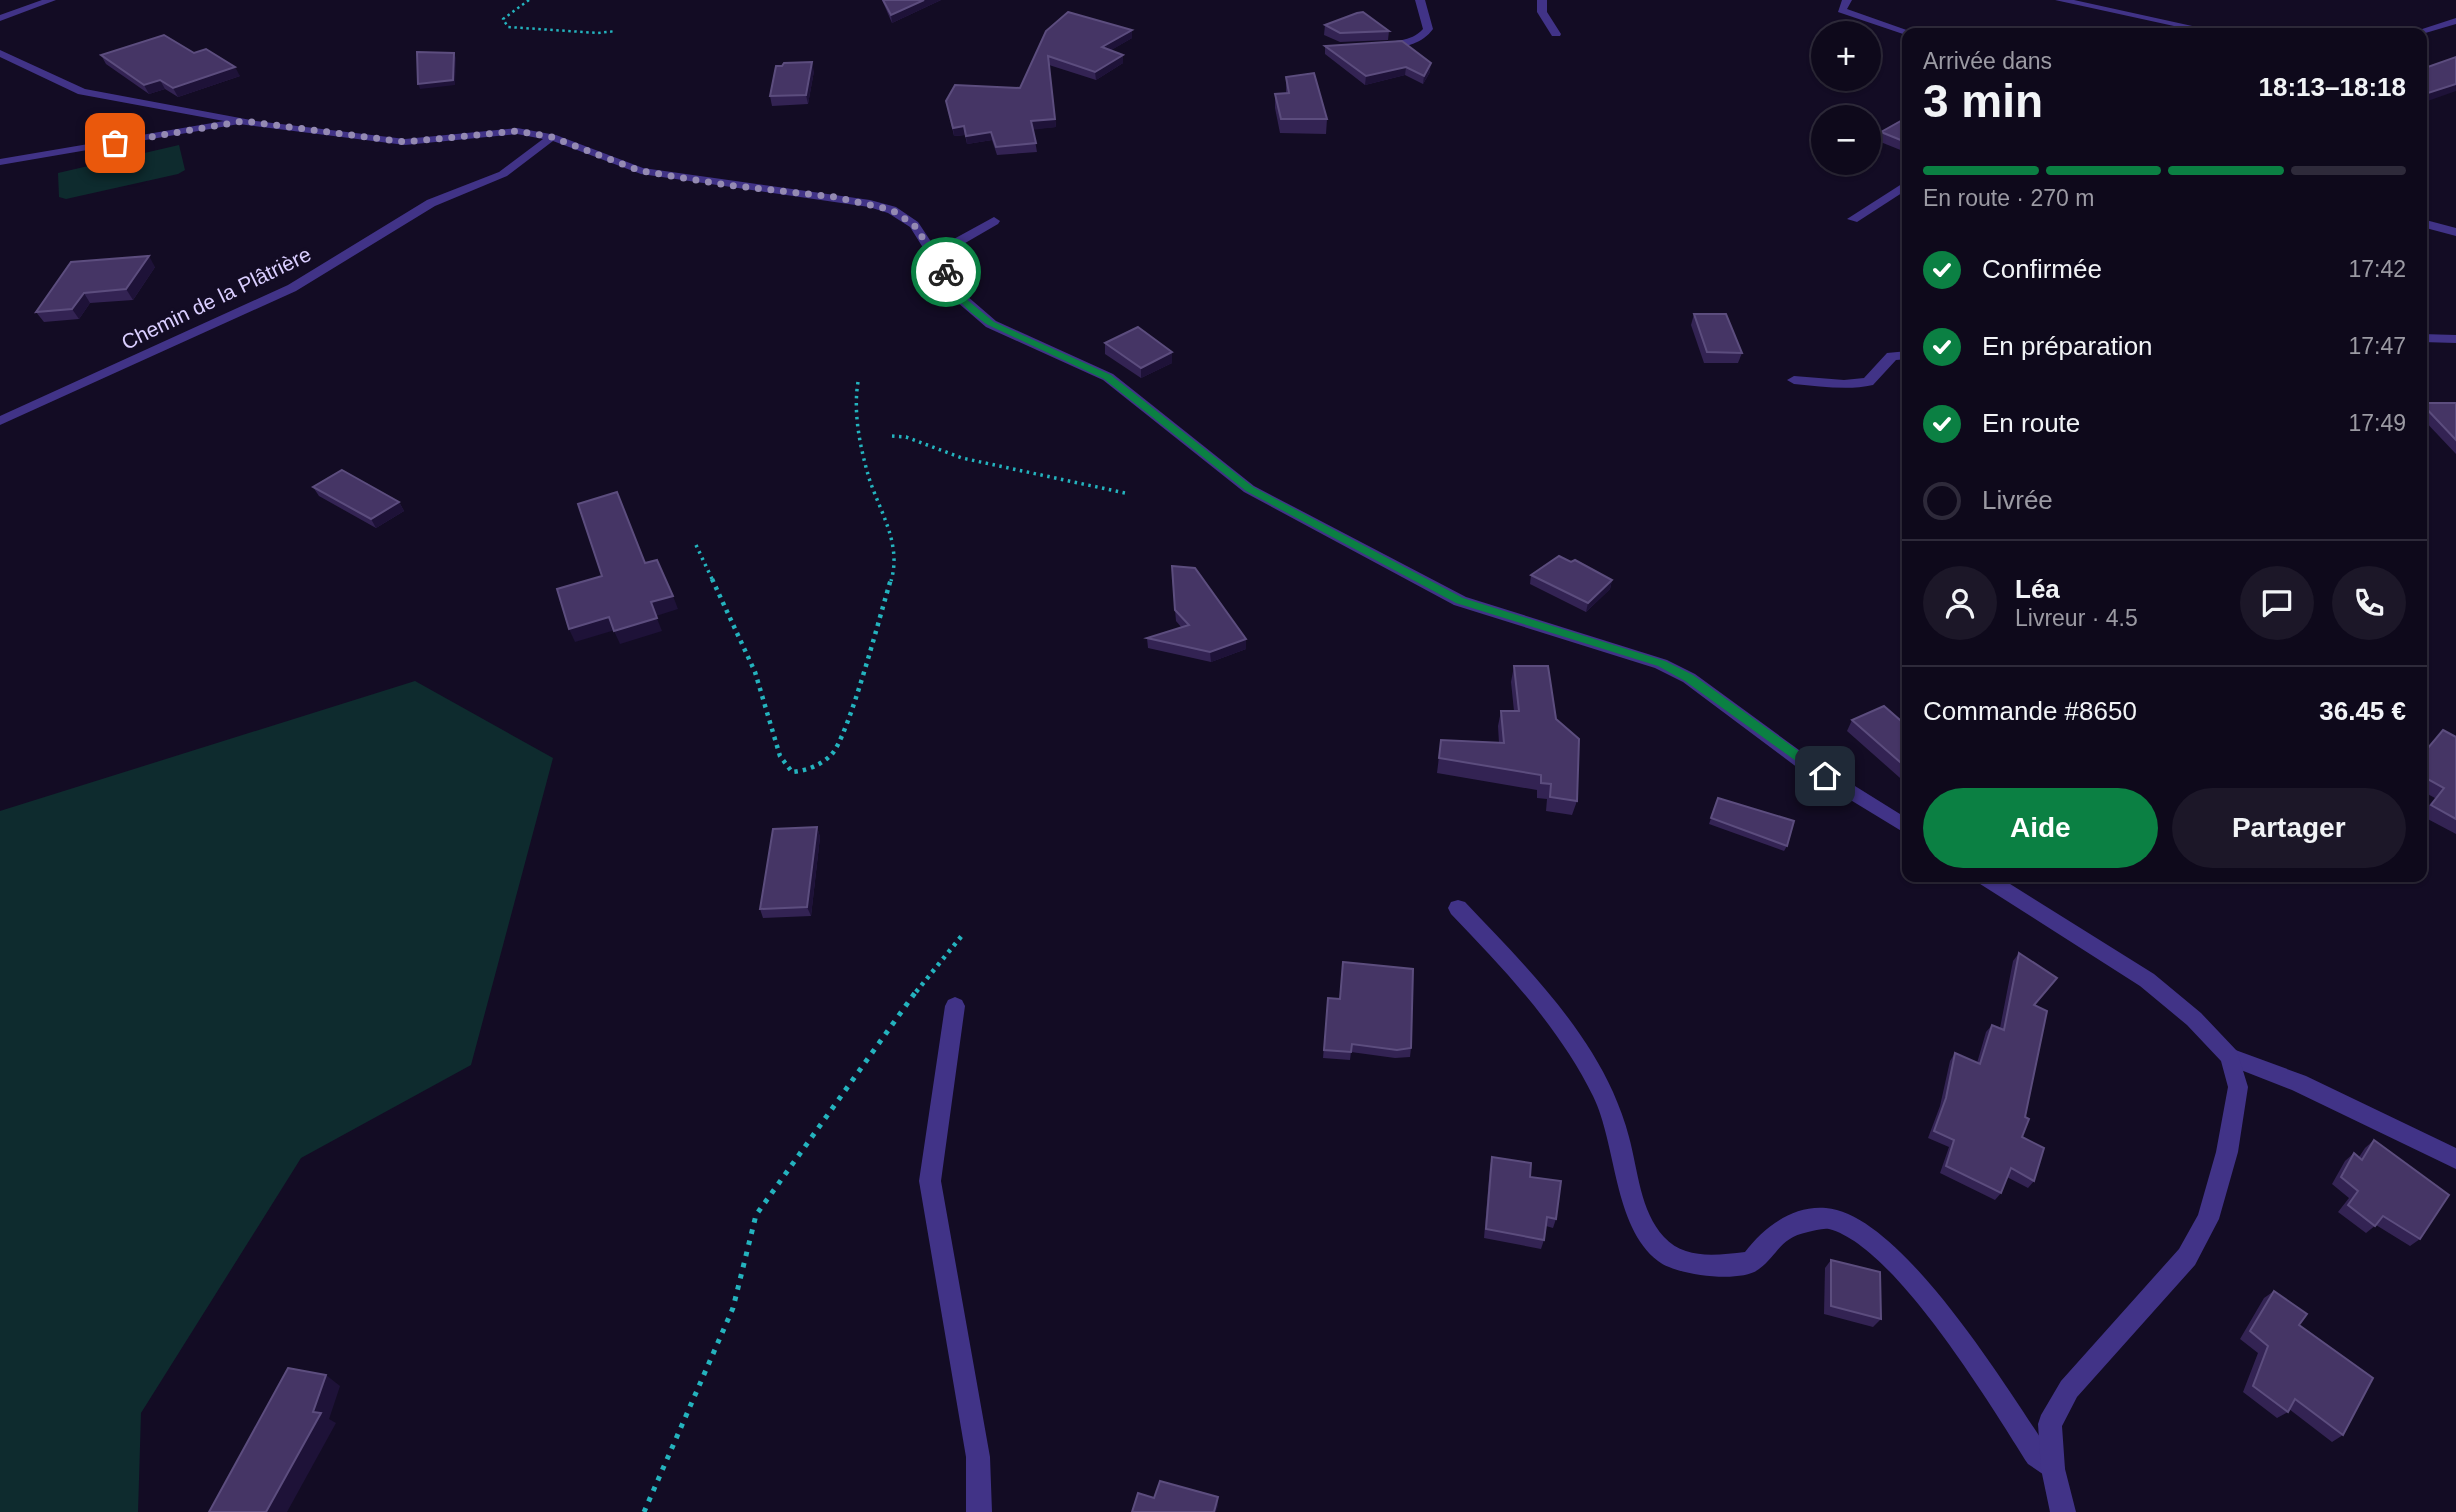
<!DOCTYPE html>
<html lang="fr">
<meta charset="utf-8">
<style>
:root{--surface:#0e091b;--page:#1c1728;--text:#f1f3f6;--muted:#9b9aa3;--line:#2e2a3a;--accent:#0b8043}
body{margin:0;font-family:Arial,sans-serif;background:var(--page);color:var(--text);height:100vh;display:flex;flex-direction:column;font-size:26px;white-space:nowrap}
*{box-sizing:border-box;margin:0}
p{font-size:23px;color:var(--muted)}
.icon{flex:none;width:38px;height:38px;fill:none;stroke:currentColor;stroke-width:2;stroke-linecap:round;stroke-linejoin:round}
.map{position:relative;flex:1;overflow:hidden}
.details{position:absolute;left:1902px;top:28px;width:525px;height:854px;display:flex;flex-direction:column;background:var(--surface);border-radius:14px;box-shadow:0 2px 5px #0004,0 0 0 2px var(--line)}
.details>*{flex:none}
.fabs{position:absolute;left:1811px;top:21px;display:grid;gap:14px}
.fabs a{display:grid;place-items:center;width:70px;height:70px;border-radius:50%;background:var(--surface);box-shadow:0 2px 5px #0004,0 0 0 2px var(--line);font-size:35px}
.pin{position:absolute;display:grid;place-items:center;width:60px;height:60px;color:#fff;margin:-30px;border-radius:14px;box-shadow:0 4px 10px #0006}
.courier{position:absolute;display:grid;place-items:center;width:70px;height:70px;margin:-35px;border:5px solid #0b8043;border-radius:50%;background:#fff;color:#222;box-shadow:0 2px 9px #0007}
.head em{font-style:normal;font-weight:700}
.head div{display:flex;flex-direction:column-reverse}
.head{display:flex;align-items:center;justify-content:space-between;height:119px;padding:0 21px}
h1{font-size:46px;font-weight:700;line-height:52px}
.bar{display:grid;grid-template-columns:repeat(4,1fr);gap:10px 7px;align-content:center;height:84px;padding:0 21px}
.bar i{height:9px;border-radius:5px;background:var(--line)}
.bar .active{background:var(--accent)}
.bar p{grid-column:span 4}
.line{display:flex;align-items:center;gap:18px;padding:0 21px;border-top:2px solid var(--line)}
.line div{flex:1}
.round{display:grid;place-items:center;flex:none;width:74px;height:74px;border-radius:37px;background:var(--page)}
ol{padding:0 21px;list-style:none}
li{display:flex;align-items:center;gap:21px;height:77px}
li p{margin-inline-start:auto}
li .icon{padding:7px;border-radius:50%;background:var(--accent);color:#fff;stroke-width:4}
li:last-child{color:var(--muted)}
li i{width:38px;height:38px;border:4px solid var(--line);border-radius:50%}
.cta{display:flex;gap:14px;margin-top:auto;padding:14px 21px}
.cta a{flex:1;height:80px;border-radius:42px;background:var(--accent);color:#fff;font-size:28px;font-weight:700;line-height:80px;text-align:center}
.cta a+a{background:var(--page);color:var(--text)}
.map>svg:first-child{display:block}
</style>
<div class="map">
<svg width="2456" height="1512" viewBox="0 0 2456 1512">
<rect width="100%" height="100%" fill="#130c24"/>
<g fill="#0e2b2e">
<polygon points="179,145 185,170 178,174 66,199 59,197 58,173"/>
<polygon points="415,681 553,758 471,1065 301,1158 141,1413 138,1512 0,1512 0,811"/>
</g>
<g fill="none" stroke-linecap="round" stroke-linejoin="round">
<polyline stroke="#24b3be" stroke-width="2.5" stroke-dasharray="2.5 3.5" stroke-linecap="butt" points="529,0 503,19 508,27 598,33 616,31"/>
<g stroke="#24b3be" stroke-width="3.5" stroke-dasharray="2.5 4.5" stroke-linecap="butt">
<path d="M 858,382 C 853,413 860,447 869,478 C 880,512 902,544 891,581"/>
<polyline points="892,436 906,437 962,458 1125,493"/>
<polyline points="696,545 713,581"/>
</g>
<g stroke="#24b3be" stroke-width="4.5" stroke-dasharray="3.5 5" stroke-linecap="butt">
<path d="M 712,579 L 755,672 L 780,756 L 792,772 C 806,771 821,765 831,755 C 849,737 881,611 891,579"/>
<polyline points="916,992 964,933"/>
</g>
<polyline stroke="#24b3be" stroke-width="5" stroke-dasharray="4.5 7" stroke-linecap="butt" points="644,1512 733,1308 756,1215 917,990"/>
<g fill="#413387" fill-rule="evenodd">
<polygon points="994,217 1000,221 998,224 960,246 932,254 926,250 952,240"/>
<path d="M 1458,900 L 1465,902 C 1519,959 1580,1019 1613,1092 C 1619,1106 1625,1121 1629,1137 C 1638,1170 1640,1211 1664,1237 C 1685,1260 1717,1255 1745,1252 C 1764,1227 1793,1205 1826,1208 C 1901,1214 2006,1387 2046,1446 L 2062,1460 L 2065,1469 L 2062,1478 L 2053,1481 L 2028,1464 C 1991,1406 1895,1246 1829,1229 C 1822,1228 1814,1231 1808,1232 C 1779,1238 1779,1254 1759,1269 C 1741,1284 1675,1275 1658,1261 C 1613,1226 1617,1145 1593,1096 C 1559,1027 1504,969 1451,914 L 1448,908 L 1451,902 Z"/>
<polygon points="955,997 962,1000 965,1006 941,1181 990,1457 992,1512 966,1512 966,1457 919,1181 945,1006 948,1000"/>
<polygon points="2230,1048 2306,1076 2456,1148 2456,1169 2292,1090 2223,1063 2220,1057 2223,1051"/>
</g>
<g fill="#413387" fill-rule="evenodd">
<polygon points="42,0 56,0 0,21 0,15"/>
<path d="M 1415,0 L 1425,0 L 1433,29 C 1420,47 1397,49 1376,47 L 1376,43 C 1394,40 1410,43 1423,29 Z"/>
<polygon points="1537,0 1547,0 1547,12 1561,34 1560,36 1552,36 1537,12"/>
<polygon points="1842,0 1852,0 1847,9 1915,33 1906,35 1838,12"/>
<polygon points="0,50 85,89 256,121 405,139 517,128 556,135 643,168 870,200 896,207 918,222 967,296 996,321 1113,374 1254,486 1466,597 1667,660 1695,674 1810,758 1908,819 1908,835 1798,768 1683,682 1655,668 1454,605 1244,492 1103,380 986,327 957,302 910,227 888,213 869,207 641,174 553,141 507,176 435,206 296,291 0,425 0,416 288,285 427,200 499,172 543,139 517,134 405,145 239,124 0,165 0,159 224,121 78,94 0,57"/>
<polygon points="1908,180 1908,189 1857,222 1847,219"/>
<polygon points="2422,219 2456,228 2456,236 2422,227"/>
<polygon points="2422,334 2456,335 2456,343 2422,342"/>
<path d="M 1908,351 L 1908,359 L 1896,360 L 1873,385 C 1847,391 1820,386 1794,384 L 1787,380 L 1794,376 L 1844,380 L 1864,378 L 1887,353 Z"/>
<polygon points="1975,877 1999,877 2154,974 2201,1013 2237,1051 2248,1087 2238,1152 2219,1219 2195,1265 2077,1397 2062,1426 2065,1469 2076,1512 2050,1512 2041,1469 2038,1424 2041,1415 2061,1381 2179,1249 2198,1215 2216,1152 2228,1087 2221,1061 2187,1025 2140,986 1977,882"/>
</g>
<g fill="#413387" fill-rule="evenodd">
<polygon points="2055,0 2074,0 2224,33 2206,33"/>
<polygon points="2456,18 2456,24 2422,34 2410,33"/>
</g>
</g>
<g fill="#332353">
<polygon points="882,0 941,0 892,23"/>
<polygon points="1325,25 1389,31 1388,40 1340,42 1324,35"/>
<polygon points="1046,31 1132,38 1111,50 1123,63 1096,80 1049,65 1056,127 1033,129 1037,152 997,155 992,140 967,144 965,135 954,136 946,101 1020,88"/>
<polygon points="1325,46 1430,72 1423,84 1405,75 1365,85 1325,54"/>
<polygon points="194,53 240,76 178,97 165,89 149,94 106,64 101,55"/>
<polygon points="782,66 814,71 808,104 772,106 770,96"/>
<polygon points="1286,77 1327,119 1326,134 1280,133 1275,108 1275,94 1286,93"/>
<polygon points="1908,117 1908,153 1878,141 1881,132"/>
<polygon points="71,262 155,267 133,300 90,303 79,319 44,322 36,312"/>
<polygon points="1694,314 1742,353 1738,363 1704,363 1691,325"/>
<polygon points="1105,343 1172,363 1141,378 1105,354"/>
<polygon points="2422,403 2456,403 2456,454 2422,418"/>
<polygon points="313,487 399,502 404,511 376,528 319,496"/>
<polygon points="1571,562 1612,580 1610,589 1586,612 1530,584 1531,575"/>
<polygon points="1172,576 1246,639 1246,649 1211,662 1148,648 1147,638 1182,628 1176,621"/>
<polygon points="1514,666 1556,719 1577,801 1572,815 1546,811 1547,799 1537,798 1537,790 1437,773 1441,740 1499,743 1498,726 1501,711 1514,711 1511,682"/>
<polygon points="1852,720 1908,727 1908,785 1847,731"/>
<polygon points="2443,730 2456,737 2456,834 2422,816 2422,814 2435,798 2422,791 2422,754"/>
<polygon points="1718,798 1787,846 1784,851 1709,824"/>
<polygon points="817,827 820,837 811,916 763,918 760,909"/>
<polygon points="2019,953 2034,1005 2022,1137 2034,1181 2028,1188 2007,1177 2001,1193 1995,1200 1940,1173 1949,1147 1928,1138 1940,1106 1950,1061 1955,1053 1977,1063 1986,1032 1992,1025 2000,1028 2013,961"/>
<polygon points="1328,998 1411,1048 1410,1057 1395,1058 1351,1052 1350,1060 1323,1058"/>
<polygon points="2374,1140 2420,1239 2410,1246 2376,1225 2366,1233 2338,1212 2349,1198 2332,1184 2345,1161 2354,1153 2359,1157 2365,1148"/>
<polygon points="1492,1157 1530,1177 1556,1219 1553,1228 1546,1226 1544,1240 1541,1249 1484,1238 1490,1166"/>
<polygon points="1831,1260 1881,1319 1873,1327 1824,1314 1825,1268"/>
<polygon points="2274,1291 2299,1325 2343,1435 2332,1442 2289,1409 2288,1412 2277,1418 2243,1392 2258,1353 2240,1339 2264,1298"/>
</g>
<g fill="#1e1238">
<polygon points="924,0 941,0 892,23 891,15"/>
<polygon points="1132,30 1132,38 1103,55 1102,47"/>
<polygon points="454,53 456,58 455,85 420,89 418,84"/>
<polygon points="1123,55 1123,63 1096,80 1095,72"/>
<polygon points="812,62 814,71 808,104 806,95"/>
<polygon points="1431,63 1430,72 1423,84 1424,76"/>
<polygon points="235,67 240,76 178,97 173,88"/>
<polygon points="1406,67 1405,75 1365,85 1366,76"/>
<polygon points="160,80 165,89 149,94 144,85"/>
<polygon points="2456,84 2456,91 2422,103 2422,95"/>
<polygon points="1055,119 1056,127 1032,130 1031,121"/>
<polygon points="964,126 965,135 954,136 953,128"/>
<polygon points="991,132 992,140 967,144 966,136"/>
<polygon points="149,256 155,267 133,300 126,289"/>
<polygon points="84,293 90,303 79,319 72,309"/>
<polygon points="1172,352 1172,363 1141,378 1141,368"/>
<polygon points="399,502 404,511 376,528 371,519"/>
<polygon points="1612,580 1610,589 1586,612 1588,603"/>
<polygon points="673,596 678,609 656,616 662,631 620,644 614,631 651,602"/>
<polygon points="609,617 615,630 575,642 569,629"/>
<polygon points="1246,639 1246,649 1211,662 1210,652"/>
<polygon points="817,827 820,837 811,916 807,907"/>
<polygon points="326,1375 340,1386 329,1419 336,1423 287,1512 266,1512 313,1412"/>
<polygon points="1218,1497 1218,1506 1216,1512 1214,1512"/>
</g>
<g fill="#453565" stroke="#5c4d7e" stroke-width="2">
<polygon points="883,0 924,0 891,15"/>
<polygon points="1068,12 1132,30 1102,47 1123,55 1095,72 1048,56 1055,119 1031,121 1036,143 996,147 991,132 966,136 964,126 953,128 946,101 955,85 1020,88 1046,31"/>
<polygon points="1363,12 1389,31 1340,33 1325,25 1357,13"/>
<polygon points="164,35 194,53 206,49 235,67 173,88 160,80 144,85 101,55"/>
<polygon points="1402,41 1431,63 1424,76 1406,67 1366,76 1325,46"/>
<polygon points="417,52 454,53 453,80 418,84"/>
<polygon points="2456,57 2456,84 2422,95 2422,69"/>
<polygon points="812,62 806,95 770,96 776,66 782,66 784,63"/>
<polygon points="1314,73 1327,119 1281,119 1275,94 1289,93 1286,77"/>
<polygon points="1908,117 1908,143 1881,132"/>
<polygon points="149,256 126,289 84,293 72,309 36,312 71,262"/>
<polygon points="1694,314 1726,314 1742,353 1707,352"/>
<polygon points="1138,327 1172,352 1141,368 1105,343"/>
<polygon points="2422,403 2456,403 2456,440 2422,404"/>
<polygon points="342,470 399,502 371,519 313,487"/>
<polygon points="617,492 645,563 657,560 673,596 651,602 657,618 614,631 609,617 569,629 557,589 602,576 578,504"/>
<polygon points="1559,556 1571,562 1575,560 1612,580 1588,603 1531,575"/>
<polygon points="1172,566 1195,568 1246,639 1210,652 1147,638 1189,625 1175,610"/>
<polygon points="1514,666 1548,666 1556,719 1579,739 1577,801 1550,797 1551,784 1541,783 1541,775 1439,758 1441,740 1504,743 1501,711 1519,711"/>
<polygon points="1884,706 1908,727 1908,769 1852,720"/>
<polygon points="2443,730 2456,737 2456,819 2431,805 2444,788 2422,776 2422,755"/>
<polygon points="1718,798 1794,821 1787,846 1711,818"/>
<polygon points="817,827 807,907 760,909 773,829"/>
<polygon points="2019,953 2057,978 2034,1005 2047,1011 2025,1117 2029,1119 2022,1137 2044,1148 2034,1181 2011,1168 2001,1193 1946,1166 1954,1140 1934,1131 1946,1098 1955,1053 1980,1064 1992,1025 2004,1030"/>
<polygon points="1343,962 1413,969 1411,1048 1397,1050 1352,1044 1351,1052 1324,1050 1328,998 1340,999"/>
<polygon points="2374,1140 2449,1195 2420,1239 2383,1216 2375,1226 2348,1205 2358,1191 2341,1177 2354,1153 2362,1160"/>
<polygon points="1492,1157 1531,1163 1530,1177 1561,1181 1556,1219 1547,1217 1544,1240 1486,1229"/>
<polygon points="1831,1260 1880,1272 1881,1319 1831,1306"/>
<polygon points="2274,1291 2307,1314 2299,1325 2373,1378 2343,1435 2295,1399 2288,1412 2253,1386 2268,1346 2250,1331"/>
<polygon points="288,1368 326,1375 313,1412 321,1413 266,1512 209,1512"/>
<polygon points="1160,1481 1218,1497 1214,1512 1132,1512 1138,1493 1154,1498"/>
</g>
<path fill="#0b8043" d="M 943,271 L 949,271 L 965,298 L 994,322 L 1111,375 L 1253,487 L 1463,598 L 1665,661 L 1693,675 L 1829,773 L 1829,779 L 1821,779 L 1685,681 L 1658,666 L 1456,603 L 1246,491 L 1104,379 L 988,325 C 970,313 946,292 943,271 Z"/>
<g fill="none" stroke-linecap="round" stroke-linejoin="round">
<polyline stroke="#948ab2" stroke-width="7" stroke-dasharray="0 12.6" points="115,143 244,121 405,142 517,131 552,137 641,171 727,185 835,197 892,210 914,225 946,272"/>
</g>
<g text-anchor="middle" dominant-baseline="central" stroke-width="6" stroke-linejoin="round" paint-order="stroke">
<g font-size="21" fill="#daceff" stroke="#130c24">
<text transform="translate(216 298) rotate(-26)">Chemin de la Plâtrière</text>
</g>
</g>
</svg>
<div class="fabs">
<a>+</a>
<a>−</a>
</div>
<div class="pin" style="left:115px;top:143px;background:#ea580c"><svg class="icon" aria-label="bag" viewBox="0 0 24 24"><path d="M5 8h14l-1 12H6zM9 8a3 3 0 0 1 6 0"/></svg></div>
<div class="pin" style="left:1825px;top:776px;background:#1f2937"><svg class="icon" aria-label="home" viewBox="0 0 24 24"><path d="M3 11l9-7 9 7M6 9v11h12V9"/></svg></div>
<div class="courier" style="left:946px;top:272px"><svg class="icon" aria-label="bike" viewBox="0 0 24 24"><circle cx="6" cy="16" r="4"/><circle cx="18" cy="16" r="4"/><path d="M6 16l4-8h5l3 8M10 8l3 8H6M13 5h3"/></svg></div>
<section class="details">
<div class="head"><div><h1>3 min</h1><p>Arrivée dans</p></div><em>18:13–18:18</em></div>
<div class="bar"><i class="active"></i><i class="active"></i><i class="active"></i><i></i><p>En route · 270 m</p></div>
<ol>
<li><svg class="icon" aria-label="check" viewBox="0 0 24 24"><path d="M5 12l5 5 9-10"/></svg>Confirmée<p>17:42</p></li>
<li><svg class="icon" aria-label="check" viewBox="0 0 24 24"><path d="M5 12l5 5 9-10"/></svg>En préparation<p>17:47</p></li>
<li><svg class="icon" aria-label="check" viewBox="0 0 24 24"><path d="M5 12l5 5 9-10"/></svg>En route<p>17:49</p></li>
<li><i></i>Livrée</li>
</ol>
<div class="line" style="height:126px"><a class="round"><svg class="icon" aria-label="person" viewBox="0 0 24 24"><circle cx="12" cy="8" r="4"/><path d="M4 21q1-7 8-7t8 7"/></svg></a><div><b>Léa</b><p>Livreur · 4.5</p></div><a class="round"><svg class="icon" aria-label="chat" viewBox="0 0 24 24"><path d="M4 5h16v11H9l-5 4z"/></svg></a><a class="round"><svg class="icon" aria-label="phone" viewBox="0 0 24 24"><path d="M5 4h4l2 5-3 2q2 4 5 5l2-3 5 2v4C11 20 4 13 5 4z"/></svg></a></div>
<div class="line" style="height:91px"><div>Commande #8650</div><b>36.45 €</b></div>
<div class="cta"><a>Aide</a><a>Partager</a></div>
</section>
</div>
